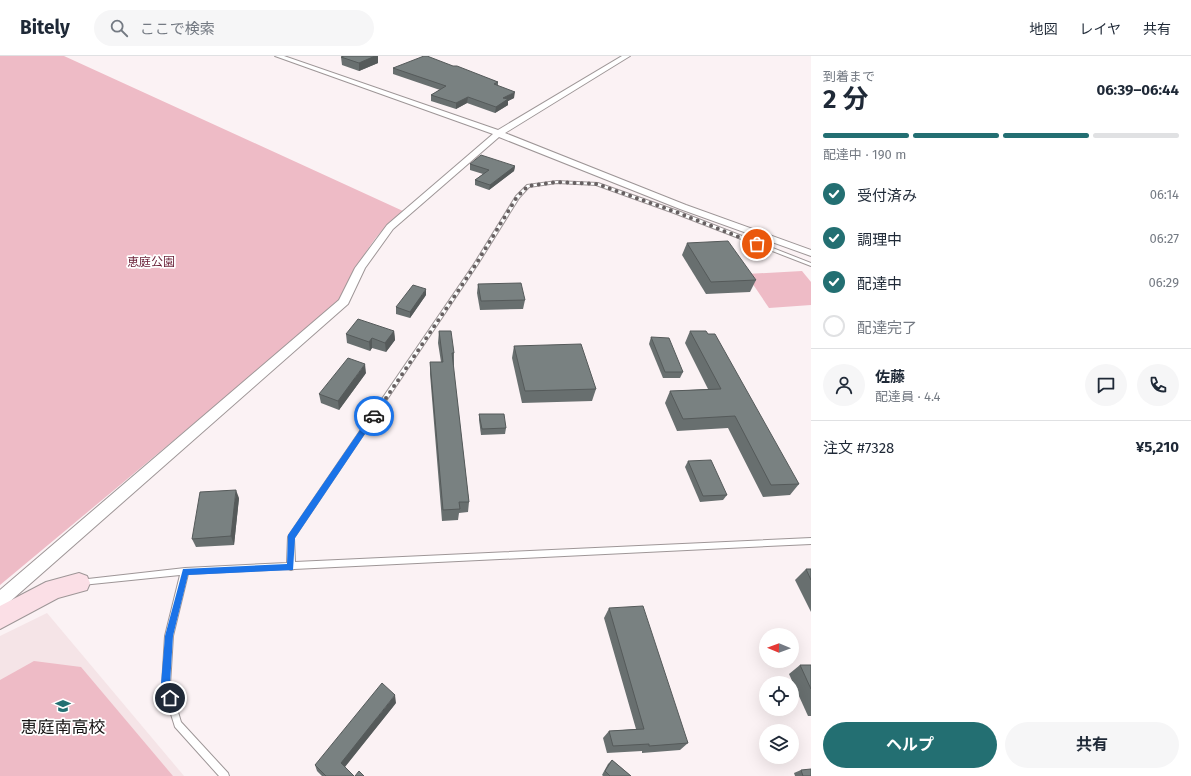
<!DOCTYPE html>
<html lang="ja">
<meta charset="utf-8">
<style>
:root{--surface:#fff;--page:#f6f6f7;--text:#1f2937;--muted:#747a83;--line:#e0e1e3;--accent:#236f72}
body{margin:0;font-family:"Fira Sans","Noto Sans JP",sans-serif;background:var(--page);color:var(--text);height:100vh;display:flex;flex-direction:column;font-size:15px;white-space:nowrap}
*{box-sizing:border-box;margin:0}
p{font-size:13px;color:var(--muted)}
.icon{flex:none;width:22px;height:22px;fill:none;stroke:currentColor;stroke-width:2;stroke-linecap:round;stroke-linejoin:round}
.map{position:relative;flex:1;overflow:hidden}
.side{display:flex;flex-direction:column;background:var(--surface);width:380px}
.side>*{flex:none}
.needle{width:26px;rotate:271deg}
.fabs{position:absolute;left:759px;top:572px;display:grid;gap:8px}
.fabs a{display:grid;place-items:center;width:40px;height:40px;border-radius:50%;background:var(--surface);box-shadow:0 4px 16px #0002;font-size:20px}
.pin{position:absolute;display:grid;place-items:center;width:34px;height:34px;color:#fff;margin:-17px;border:2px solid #fff;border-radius:50%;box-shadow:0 1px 4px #0007}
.courier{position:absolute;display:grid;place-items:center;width:40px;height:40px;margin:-20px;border:3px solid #1a73e8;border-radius:50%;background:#fff;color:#222;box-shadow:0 1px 5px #0007}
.head em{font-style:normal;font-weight:700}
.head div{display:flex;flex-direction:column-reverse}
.head{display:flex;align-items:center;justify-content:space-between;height:68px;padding:0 12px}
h1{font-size:26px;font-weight:700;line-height:30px}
.bar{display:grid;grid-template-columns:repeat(4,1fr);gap:6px 4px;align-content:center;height:48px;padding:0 12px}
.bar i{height:5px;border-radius:3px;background:var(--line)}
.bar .current{background:var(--accent)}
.bar p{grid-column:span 4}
.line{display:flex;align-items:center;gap:10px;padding:0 12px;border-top:1px solid var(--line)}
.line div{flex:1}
.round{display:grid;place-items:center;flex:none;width:42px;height:42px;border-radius:21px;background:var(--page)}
ol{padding:0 12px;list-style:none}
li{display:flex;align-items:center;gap:12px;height:44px}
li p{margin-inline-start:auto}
li .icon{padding:4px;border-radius:50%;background:var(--accent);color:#fff;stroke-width:4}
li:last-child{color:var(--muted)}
li i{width:22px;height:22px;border:2px solid var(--line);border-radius:50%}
.action{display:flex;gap:8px;margin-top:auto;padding:8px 12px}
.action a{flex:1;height:46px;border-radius:24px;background:var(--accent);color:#fff;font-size:16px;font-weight:700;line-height:46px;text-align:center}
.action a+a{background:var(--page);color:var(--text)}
header{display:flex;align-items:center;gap:24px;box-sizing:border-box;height:56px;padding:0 20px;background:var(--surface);border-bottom:1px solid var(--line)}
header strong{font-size:19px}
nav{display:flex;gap:22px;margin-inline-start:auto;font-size:14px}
.search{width:280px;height:36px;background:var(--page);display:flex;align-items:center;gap:10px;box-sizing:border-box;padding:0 14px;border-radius:22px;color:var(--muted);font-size:15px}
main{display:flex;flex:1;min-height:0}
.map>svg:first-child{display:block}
</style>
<header>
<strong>Bitely</strong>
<div class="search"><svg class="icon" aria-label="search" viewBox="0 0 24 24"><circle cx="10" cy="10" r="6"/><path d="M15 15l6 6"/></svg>ここで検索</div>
<nav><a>地図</a><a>レイヤ</a><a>共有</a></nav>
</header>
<main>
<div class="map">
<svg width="811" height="720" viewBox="0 0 811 720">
<rect width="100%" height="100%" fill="#fbf2f4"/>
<polygon fill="#f5e4e7" points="47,557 184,720 0,720 0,580"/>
<g fill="#eebbc6">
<path d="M 0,0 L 64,0 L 403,155 C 371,180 357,209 341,245 L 0,529 Z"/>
<polygon points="802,215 811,226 811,249 769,252 746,218"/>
<polygon points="34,605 81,611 173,720 0,720 0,624"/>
</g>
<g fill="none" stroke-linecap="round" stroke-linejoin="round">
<g stroke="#9e9697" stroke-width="2">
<polygon id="lane" points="557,125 598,127 678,155 811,207 811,210 674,157 596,129 557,127 529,131 519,142 478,208 294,482 295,506 811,482 811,488 294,513 291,514 288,513 188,518 173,580 170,629 181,666 228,717 229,720 219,720 175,671 162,629 165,580 180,519 82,529 79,528 78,526 79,524 185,512 287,507 288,481 289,479 474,208 516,140 527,129"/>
</g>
<g stroke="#9e9697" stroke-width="2">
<polygon id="street" points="275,0 284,0 498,74 622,0 630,0 505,77 686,149 811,194 811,200 680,153 499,81 393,173 365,212 348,248 6,549 0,552 0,534 339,244 355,212 387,169 493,78"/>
</g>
<g stroke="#9e9697" stroke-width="2">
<polygon id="secondary" points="79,517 87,520 90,527 87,534 58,542 0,573 0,550 46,526"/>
</g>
<use href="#lane" fill="#fff" fill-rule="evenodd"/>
<use href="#street" fill="#fff" fill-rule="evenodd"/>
<use href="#secondary" fill="#fbdfe6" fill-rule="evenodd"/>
</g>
<g fill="#686f6f">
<polygon points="344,0 378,0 378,7 359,15 342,9 341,1"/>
<polygon points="453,10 498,26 498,30 514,42 508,45 508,49 495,57 467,47 456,53 431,45 431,39 440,34 393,18 393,12"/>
<polygon points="470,108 515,110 514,115 489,134 475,129 475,124 483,118 470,114"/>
<polygon points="687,187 756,224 750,236 706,238 682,199"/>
<polygon points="478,228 525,244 523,253 480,254 477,237"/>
<polygon points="426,239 410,262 396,258 396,251"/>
<polygon points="394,275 395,284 386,296 372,292 370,295 347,287 346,278"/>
<polygon points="439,275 454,297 454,309 453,309 469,446 468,456 459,457 458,464 442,465 430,318 430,306 441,306 438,287"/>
<polygon points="690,275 799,428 790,439 763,441 728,372 677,375 665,347 670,335 708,333 685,287"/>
<polygon points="651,281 683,316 680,322 663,322 649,288"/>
<polygon points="514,290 596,333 592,345 522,347 512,302"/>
<polygon points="366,317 339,354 321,347 319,338"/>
<polygon points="479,358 506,372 505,378 481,379 479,364"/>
<polygon points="688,405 727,439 723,444 700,446 685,411"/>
<polygon points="239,442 234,489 196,491 192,483"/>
<polygon points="806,513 811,513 811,556 795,524"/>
<polygon points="609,552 688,687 680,694 642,697 642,695 607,697 603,682 609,675 636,673 604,562"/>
<polygon points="800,609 811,609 811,660 808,660 789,618"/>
<polygon points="396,647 345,711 354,720 322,720 317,715 315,709"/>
<polygon points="612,704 631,720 603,720 602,719 608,708"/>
<polygon points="801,714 811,720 795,720 794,717"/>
</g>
<g fill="#555a5a">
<polygon points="375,0 378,0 378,7 359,15 359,7"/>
<polygon points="515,36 514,42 508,45 508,49 495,57 496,51 503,42"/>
<polygon points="468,41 467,47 456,53 456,47"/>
<polygon points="515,110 514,115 489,134 490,129"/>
<polygon points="426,233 426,239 410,262 410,256"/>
<polygon points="394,275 395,284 386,296 385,287"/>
<polygon points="372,282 372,292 370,295 369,286"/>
<polygon points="365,308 366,317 339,354 338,345"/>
<polygon points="236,434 239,442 234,489 231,480"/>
<polygon points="395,639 396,647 343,713 341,707"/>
</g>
<g fill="#798181" stroke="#555a5a">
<polygon points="344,0 375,0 359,7 341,1"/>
<polygon points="424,0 427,0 453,10 457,10 498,26 494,28 515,36 503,42 508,43 496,51 468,41 456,47 431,39 446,30 393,12"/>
<polygon points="481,99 515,110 490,129 475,124 489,114 470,108"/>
<polygon points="728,185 756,224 711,226 687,187"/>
<polygon points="521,227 525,244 481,245 478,228"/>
<polygon points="413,229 426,233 410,256 396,251"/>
<polygon points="358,263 394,275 385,287 372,282 369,286 346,278"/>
<polygon points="439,275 451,275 454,297 452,297 469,446 459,446 460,453 443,454 430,306 443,306"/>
<polygon points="690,275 706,275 708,278 715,278 799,428 771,429 735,360 683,363 670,335 721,333"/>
<polygon points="651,281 669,282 683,316 665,316"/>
<polygon points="581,288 596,333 525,335 514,290"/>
<polygon points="348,302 365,308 338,345 319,338"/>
<polygon points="479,358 504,358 506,372 482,373"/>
<polygon points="711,404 727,439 703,440 688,405"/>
<polygon points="236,434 231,480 192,483 200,436"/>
<polygon points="806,513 811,513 811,524"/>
<polygon points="643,550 688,687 649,690 649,688 613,690 609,675 644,673 609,552"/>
<polygon points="800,609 811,609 811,633"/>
<polygon points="382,627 395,639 341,707 354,720 326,720 315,709"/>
<polygon points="612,704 631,720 610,720 605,715"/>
<polygon points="811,713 811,720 803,720 801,714"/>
<polygon points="359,715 364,720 355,720"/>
</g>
<polygon fill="#1a73e8" points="371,358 377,360 295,482 293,514 188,519 173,580 170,628 174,642 173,645 167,645 161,628 165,580 183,513 287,508 288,479"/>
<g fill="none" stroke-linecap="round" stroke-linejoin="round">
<polyline stroke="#666061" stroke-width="4" stroke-dasharray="0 7.2" points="374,360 476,208 517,141 528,130 556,126 597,128 676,156 757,188"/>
</g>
<defs>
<g id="school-bare" transform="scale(1.2)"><path d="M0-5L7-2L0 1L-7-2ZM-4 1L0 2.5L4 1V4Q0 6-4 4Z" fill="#236f72" stroke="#fff" stroke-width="2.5" paint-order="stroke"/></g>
</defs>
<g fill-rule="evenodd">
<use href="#school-bare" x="63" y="650"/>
</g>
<g text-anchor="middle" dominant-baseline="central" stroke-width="3.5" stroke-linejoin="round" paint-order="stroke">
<g font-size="12" fill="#691e36" stroke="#fff">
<text x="151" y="206">恵庭公園</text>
</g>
<g font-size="17" fill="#151212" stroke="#fff">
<text x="63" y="671">恵庭南高校</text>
</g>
</g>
</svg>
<div class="fabs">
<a><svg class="needle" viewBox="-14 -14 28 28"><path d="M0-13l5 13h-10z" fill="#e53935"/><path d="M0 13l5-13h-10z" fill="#747a83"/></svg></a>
<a><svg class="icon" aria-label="locate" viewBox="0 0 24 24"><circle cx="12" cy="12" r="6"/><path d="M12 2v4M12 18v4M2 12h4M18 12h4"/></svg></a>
<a><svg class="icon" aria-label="layers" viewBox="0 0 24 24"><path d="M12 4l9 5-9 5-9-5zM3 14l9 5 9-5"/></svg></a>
</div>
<div class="pin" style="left:757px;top:188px;background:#ea580c"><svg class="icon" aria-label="bag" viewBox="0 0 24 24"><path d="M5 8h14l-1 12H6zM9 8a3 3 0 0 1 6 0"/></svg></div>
<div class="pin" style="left:170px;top:642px;background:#1f2937"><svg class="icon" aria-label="home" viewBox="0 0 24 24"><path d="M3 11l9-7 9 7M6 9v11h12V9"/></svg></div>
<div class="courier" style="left:374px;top:360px"><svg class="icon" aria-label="car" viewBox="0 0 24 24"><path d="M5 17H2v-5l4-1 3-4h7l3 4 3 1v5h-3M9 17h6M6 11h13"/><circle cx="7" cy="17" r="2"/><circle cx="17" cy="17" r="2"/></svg></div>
</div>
<section class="side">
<div class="head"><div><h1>2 分</h1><p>到着まで</p></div><em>06:39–06:44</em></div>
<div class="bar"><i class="current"></i><i class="current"></i><i class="current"></i><i></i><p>配達中 · 190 m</p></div>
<ol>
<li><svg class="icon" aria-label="check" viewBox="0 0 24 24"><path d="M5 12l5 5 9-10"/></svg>受付済み<p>06:14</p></li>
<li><svg class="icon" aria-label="check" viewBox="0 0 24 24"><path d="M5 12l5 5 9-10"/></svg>調理中<p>06:27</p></li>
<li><svg class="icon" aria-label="check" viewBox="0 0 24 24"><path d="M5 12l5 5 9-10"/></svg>配達中<p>06:29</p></li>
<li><i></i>配達完了</li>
</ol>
<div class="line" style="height:72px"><a class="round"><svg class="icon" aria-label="person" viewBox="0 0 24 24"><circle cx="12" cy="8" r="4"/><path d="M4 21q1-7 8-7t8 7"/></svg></a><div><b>佐藤</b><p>配達員 · 4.4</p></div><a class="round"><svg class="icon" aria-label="chat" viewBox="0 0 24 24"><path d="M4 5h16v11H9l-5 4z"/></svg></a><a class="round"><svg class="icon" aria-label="phone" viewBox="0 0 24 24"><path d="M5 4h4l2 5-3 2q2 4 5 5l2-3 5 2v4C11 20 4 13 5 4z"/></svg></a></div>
<div class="line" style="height:52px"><div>注文 #7328</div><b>¥5,210</b></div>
<div class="action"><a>ヘルプ</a><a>共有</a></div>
</section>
</main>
